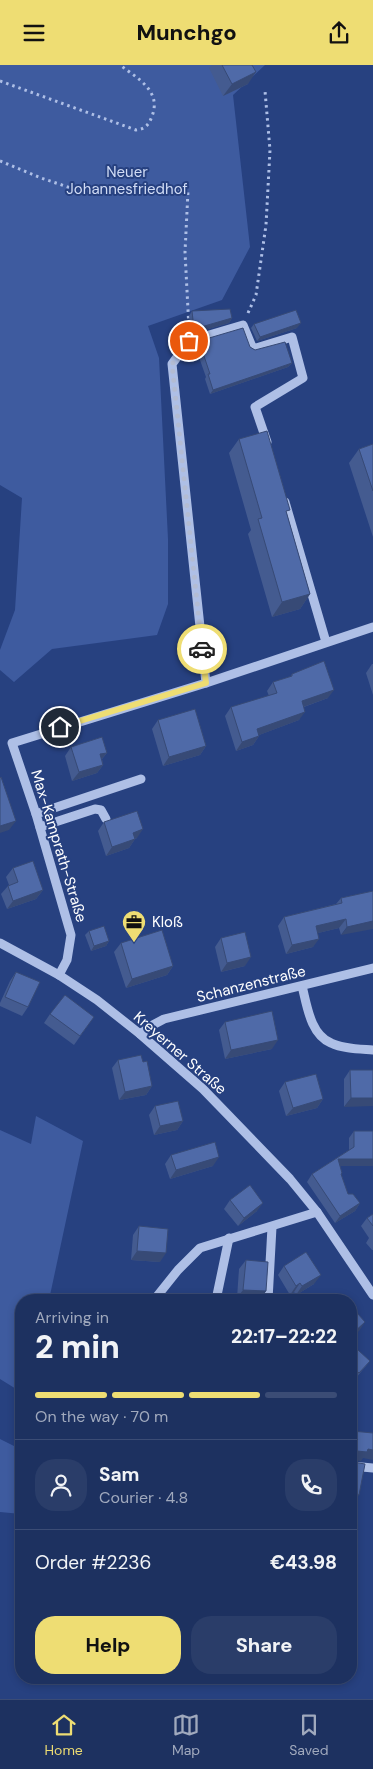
<!DOCTYPE html>
<meta charset="utf-8">
<style>
:root{--surface:#1d3160;--page:#2a3d69;--text:#f1f3f6;--muted:#a0a9bd;--line:#3b4c75;--accent:#eedd73}
body{margin:0;font-family:"DM Sans",sans-serif;background:var(--page);color:var(--text);height:100vh;display:flex;flex-direction:column;font-size:19px;white-space:nowrap}
*{box-sizing:border-box;margin:0}
p{font-size:16px;color:var(--muted)}
.icon{flex:none;width:28px;height:28px;fill:none;stroke:currentColor;stroke-width:2;stroke-linecap:round;stroke-linejoin:round}
.map{position:relative;flex:1;overflow:hidden}
.details{position:absolute;left:15px;top:1229px;width:342px;height:390px;display:flex;flex-direction:column;background:var(--surface);border-radius:20px;box-shadow:0 2px 8px #0003,0 0 0 1px var(--line)}
.details>*{flex:none}
.pin{position:absolute;display:grid;place-items:center;width:42px;height:42px;color:#fff;margin:-21px;border:2px solid #fff;border-radius:50%;box-shadow:0 1px 5px #0007}
.courier{position:absolute;display:grid;place-items:center;width:50px;height:50px;margin:-25px;border:4px solid #eedd73;border-radius:50%;background:#fff;color:#222;box-shadow:0 1px 6px #0007}
.overview em{font-style:normal;font-weight:800}
.overview div{display:flex;flex-direction:column-reverse}
.overview{display:flex;align-items:center;justify-content:space-between;height:85px;padding:0 20px}
h1{font-size:32px;font-weight:800;line-height:38px}
.bar{display:grid;grid-template-columns:repeat(4,1fr);gap:8px 5px;align-content:center;height:60px;padding:0 20px}
.bar i{height:6px;border-radius:4px;background:var(--line)}
.bar .selected{background:var(--accent)}
.bar p{grid-column:span 4}
.line{display:flex;align-items:center;gap:12px;padding:0 20px;border-top:1px solid var(--line)}
.line div{flex:1}
.round{display:grid;place-items:center;flex:none;width:52px;height:52px;border-radius:20px;background:var(--page)}
.action{display:flex;gap:10px;margin-top:auto;padding:10px 20px}
.action a{flex:1;height:58px;border-radius:20px;background:var(--accent);color:#111;font-size:20px;font-weight:800;line-height:58px;text-align:center}
.action a+a{background:var(--page);color:var(--text)}
header{display:flex;justify-content:space-between;align-items:center;height:65px;padding:0 20px;background:var(--accent);color:#111;font-size:22px;font-weight:800}
.menu{display:flex;justify-content:space-around;align-items:center;height:70px;border-top:1px solid var(--line);background:var(--surface);font-size:14px;color:var(--muted)}
.menu a{display:grid;justify-items:center;gap:2px}
.menu .selected{color:var(--accent)}
.map>svg:first-child{display:block}
</style>
<header><svg class="icon" aria-label="menu" viewBox="0 0 24 24"><path d="M4 6h16M4 12h16M4 18h16"/></svg>Munchgo<svg class="icon" aria-label="share" viewBox="0 0 24 24"><path d="M12 15V3M7 8l5-5 5 5M5 13v7h14v-7"/></svg></header>
<div class="map">
<svg width="373" height="1634" viewBox="0 0 373 1634">
<rect width="100%" height="100%" fill="#274180"/>
<g fill="#3e5b9f">
<polygon points="0,0 265,0 233,30 250,182 222,235 148,261 159,293 168,474 168,539 157,570 52,584 14,617 0,605 0,585 15,545 22,433 0,420"/>
<polygon points="36,1051 83,1076 49,1235 21,1235 21,1327 0,1314 0,1065 31,1079"/>
<polygon points="0,1374 14,1381 21,1381 21,1449 0,1447"/>
</g>
<g fill="none" stroke-linecap="round" stroke-linejoin="round">
<g stroke="#aebfe6" stroke-width="3" stroke-dasharray="2.5 4" stroke-linecap="butt">
<path d="M 0,16 L 136,65 C 145,64 149,60 152,51 C 162,26 137,13 120,0"/>
<polyline points="0,96 41,113 80,126 188,126 185,187 189,264"/>
<polyline points="248,248 256,230 266,160 270,85 265,26"/>
</g>
<g stroke="#aebfe6" stroke-width="9">
<polyline points="285,437 326,577"/>
<polyline points="206,618 172,299 189,276 243,260 253,284 292,272 303,313 255,342 267,377"/>
<polyline points="36,749 141,714"/>
<polyline points="40,762 95,744 101,745 106,754"/>
<polyline points="0,878 59,910 97,935 140,969 203,1024 290,1114 317,1147 373,1230"/>
<polyline points="59,910 67,895 71,870 36,749 12,678 206,618 373,562"/>
<path d="M 302,921 C 307,940 310,969 331,978 C 343,984 360,984 373,985"/>
<polyline points="140,969 149,962 164,954 373,903"/>
<polyline points="154,1235 178,1205 200,1183 317,1147"/>
<polyline points="216,1235 229,1173"/>
<polyline points="268,1235 272,1162"/>
<polyline points="351,1401 373,1403"/>
</g>
</g>
<g fill="#445b90">
<polygon points="212,0 252,0 248,19 223,31 209,3"/>
<polygon points="192,246 232,253 229,258 191,269 189,251"/>
<polygon points="254,259 297,263 257,276 251,263"/>
<polygon points="199,276 250,282 255,285 292,298 288,302 210,329 205,314 206,312 195,281"/>
<polygon points="239,374 287,449 310,529 300,544 272,552 248,469 251,465 229,388"/>
<polygon points="373,379 373,472 349,398 359,384"/>
<polygon points="372,599 373,599 373,630 366,608"/>
<polygon points="292,609 328,633 304,642 299,655 259,670 259,671 253,680 236,686 225,651 231,642 269,631 267,626 273,617 290,612"/>
<polygon points="158,655 206,681 200,690 163,701 152,664"/>
<polygon points="71,682 107,688 102,694 103,700 97,708 72,716 65,691"/>
<polygon points="104,757 137,773 135,774 129,783 106,791 98,766"/>
<polygon points="13,803 43,825 36,834 7,844 1,829 8,821 9,820 6,812"/>
<polygon points="373,826 341,870 339,863 318,868 313,882 286,889 278,861 284,852 336,839 341,833"/>
<polygon points="89,866 109,876 106,881 91,886 85,870"/>
<polygon points="221,873 245,901 221,907 215,882"/>
<polygon points="121,878 173,901 167,910 126,923 114,887"/>
<polygon points="16,907 28,942 22,951 0,941 0,938 10,916"/>
<polygon points="50,949 88,960 74,980 44,958"/>
<polygon points="225,957 272,984 225,994 219,965"/>
<polygon points="118,995 143,997 152,1021 146,1030 119,1035 112,1003"/>
<polygon points="350,1005 373,1005 344,1042 344,1014"/>
<polygon points="285,1017 323,1034 317,1043 286,1051 279,1026"/>
<polygon points="155,1041 183,1056 177,1065 154,1070 149,1050"/>
<polygon points="354,1066 373,1101 340,1101 341,1110 348,1129 360,1138 355,1146 335,1158 307,1117 312,1109 349,1085 349,1073"/>
<polygon points="171,1090 213,1101 170,1114 165,1099"/>
<polygon points="230,1135 257,1146 238,1161 224,1144"/>
<polygon points="373,1149 373,1185 372,1185 366,1178 369,1173 361,1161 367,1153"/>
<polygon points="139,1161 160,1197 131,1195 133,1170"/>
<polygon points="246,1195 266,1226 260,1235 237,1233 239,1204"/>
<polygon points="284,1201 314,1219 296,1230 294,1227 290,1230 278,1210"/>
<polygon points="351,1293 370,1296 356,1313 351,1309"/>
</g>
<g fill="#374a76">
<polygon points="256,7 248,19 223,31 232,19"/>
<polygon points="232,253 229,258 191,269 194,264"/>
<polygon points="301,258 297,263 257,276 260,272"/>
<polygon points="292,298 288,302 210,329 213,325"/>
<polygon points="310,529 300,544 272,552 282,537"/>
<polygon points="334,625 328,633 295,645 302,636"/>
<polygon points="305,647 299,655 251,673 257,664"/>
<polygon points="259,671 253,680 236,686 242,677"/>
<polygon points="206,681 200,690 163,701 169,692"/>
<polygon points="107,688 100,696 100,689"/>
<polygon points="103,700 97,708 72,716 79,707"/>
<polygon points="16,756 9,765 0,768 0,761"/>
<polygon points="143,764 137,773 127,776 133,768"/>
<polygon points="135,774 129,783 106,791 112,782"/>
<polygon points="43,825 36,834 7,844 13,836"/>
<polygon points="346,854 339,863 310,870 316,861"/>
<polygon points="373,856 373,864 341,870 347,862"/>
<polygon points="319,874 313,882 286,889 292,880"/>
<polygon points="109,876 106,881 91,886 94,881"/>
<polygon points="251,892 245,901 221,907 227,898"/>
<polygon points="173,901 167,910 126,923 132,914"/>
<polygon points="278,975 272,984 225,994 231,985"/>
<polygon points="152,1021 146,1030 119,1035 125,1027"/>
<polygon points="351,1033 373,1033 373,1041 344,1042"/>
<polygon points="323,1034 317,1043 286,1051 293,1043"/>
<polygon points="183,1056 177,1065 154,1070 160,1061"/>
<polygon points="219,1092 213,1101 170,1114 176,1105"/>
<polygon points="338,1094 373,1094 373,1101 333,1101"/>
<polygon points="263,1138 257,1146 238,1161 244,1153"/>
<polygon points="360,1138 355,1146 335,1158 340,1151"/>
<polygon points="137,1186 166,1188 160,1197 131,1195"/>
<polygon points="321,1210 314,1219 296,1230 302,1221"/>
<polygon points="300,1218 294,1227 290,1230 296,1221"/>
<polygon points="243,1225 266,1226 260,1235 237,1233"/>
<polygon points="365,1257 359,1266 351,1273 351,1270"/>
<polygon points="368,1384 373,1385 373,1395 363,1393 361,1396 351,1395 351,1390 357,1386"/>
<polygon points="351,1428 359,1430 353,1438 351,1438"/>
</g>
<g fill="#4f6aa8" stroke="#374a76">
<polygon points="222,0 252,0 256,7 232,19"/>
<polygon points="230,244 232,253 194,264 192,246"/>
<polygon points="296,245 301,258 260,272 254,259"/>
<polygon points="243,263 250,282 255,285 285,277 292,298 213,325 208,309 210,309 199,276"/>
<polygon points="267,366 290,445 286,446 310,529 282,537 258,454 262,453 239,374"/>
<polygon points="373,379 373,426 359,384"/>
<polygon points="324,596 334,625 302,636 305,647 257,664 259,671 242,677 231,642 277,628 273,617 292,611 292,609"/>
<polygon points="195,644 206,681 169,692 158,655"/>
<polygon points="102,672 107,688 100,689 103,700 79,707 71,682"/>
<polygon points="1,712 16,756 0,761 0,713"/>
<polygon points="137,746 143,764 133,768 135,774 112,782 104,757"/>
<polygon points="33,796 43,825 13,836 8,821 18,817 13,803"/>
<polygon points="373,826 373,856 347,862 346,854 316,861 319,874 292,880 284,852 342,838 341,833"/>
<polygon points="104,861 109,876 94,881 89,866"/>
<polygon points="162,865 173,901 132,914 121,878"/>
<polygon points="245,867 251,892 227,898 221,873"/>
<polygon points="16,907 40,917 28,942 5,932"/>
<polygon points="65,930 94,952 80,971 50,949"/>
<polygon points="272,946 278,975 231,985 225,957"/>
<polygon points="141,990 143,997 147,996 152,1021 125,1027 118,995"/>
<polygon points="350,1005 373,1005 373,1033 351,1033"/>
<polygon points="316,1009 323,1034 293,1043 285,1017"/>
<polygon points="178,1036 183,1056 160,1061 155,1041"/>
<polygon points="354,1066 373,1066 373,1094 338,1094 342,1108 341,1109 348,1129 353,1129 360,1138 340,1151 312,1109 354,1082"/>
<polygon points="215,1077 219,1092 176,1105 171,1090"/>
<polygon points="250,1120 263,1138 244,1153 230,1135"/>
<polygon points="373,1149 373,1161 367,1153"/>
<polygon points="139,1161 168,1164 166,1188 137,1186"/>
<polygon points="306,1187 321,1210 302,1221 300,1218 296,1221 284,1201"/>
<polygon points="246,1195 268,1197 266,1226 243,1225"/>
<polygon points="190,1233 207,1235 189,1235"/>
<polygon points="351,1241 365,1257 351,1270"/>
<polygon points="358,1285 370,1296 359,1308 351,1301 351,1293"/>
<polygon points="352,1366 373,1368 373,1385 368,1384 367,1387 357,1386 352,1389 351,1394 353,1397 365,1399 359,1430 351,1428 351,1372"/>
</g>
<g fill="none" stroke-linecap="round" stroke-linejoin="round">
<polyline stroke="#b3bcd3" stroke-width="5" stroke-dasharray="0 9" points="189,276 172,299 202,584"/>
<polyline stroke="#eedd73" stroke-width="6" points="60,662 206,618 202,584"/>
</g>
<defs>
<g id="office-pin" transform="scale(1.25)"><path d="M0 17L-7.5 6A9.5 9.5 0 1 1 7.5 6Z" fill="#eedd73" stroke="#274180"/><path d="M-6-3h4V-5.5h4V-3h4V5H-6ZM-1-4.5V-3h2v-1.5ZM-6 0V1H6V0Z" fill="#111"/></g>
</defs>
<g fill-rule="evenodd">
<use href="#office-pin" x="134" y="857"/>
</g>
<g text-anchor="middle" dominant-baseline="central" stroke-width="4" stroke-linejoin="round" paint-order="stroke">
<g font-size="15" fill="#d1dcf5" stroke="#274180">
<text x="127" y="107">Neuer<tspan x="127" dy="17">Johannesfriedhof</tspan></text>
</g>
<g font-size="15" fill="#fff" stroke="#274180">
<text transform="translate(59 781) rotate(73)">Max-Kamprath-Straße</text>
<text transform="translate(251 919) rotate(-14)">Schanzenstraße</text>
<text transform="translate(180 988) rotate(41)">Kreyerner Straße</text>
</g>
<g font-size="15" fill="#fff" stroke="#274180" text-anchor="start">
<text x="152" y="857">Kloß</text>
</g>
</g>
</svg>
<div class="pin" style="left:189px;top:276px;background:#ea580c"><svg class="icon" aria-label="bag" viewBox="0 0 24 24"><path d="M5 8h14l-1 12H6zM9 8a3 3 0 0 1 6 0"/></svg></div>
<div class="pin" style="left:60px;top:662px;background:#1f2937"><svg class="icon" aria-label="home" viewBox="0 0 24 24"><path d="M3 11l9-7 9 7M6 9v11h12V9"/></svg></div>
<div class="courier" style="left:202px;top:584px"><svg class="icon" aria-label="car" viewBox="0 0 24 24"><path d="M5 17H2v-5l4-1 3-4h7l3 4 3 1v5h-3M9 17h6M6 11h13"/><circle cx="7" cy="17" r="2"/><circle cx="17" cy="17" r="2"/></svg></div>
<section class="details">
<div class="overview"><div><h1>2 min</h1><p>Arriving in</p></div><em>22:17–22:22</em></div>
<div class="bar"><i class="selected"></i><i class="selected"></i><i class="selected"></i><i></i><p>On the way · 70 m</p></div>
<div class="line" style="height:90px"><a class="round"><svg class="icon" aria-label="person" viewBox="0 0 24 24"><circle cx="12" cy="8" r="4"/><path d="M4 21q1-7 8-7t8 7"/></svg></a><div><b>Sam</b><p>Courier · 4.8</p></div><a class="round"><svg class="icon" aria-label="phone" viewBox="0 0 24 24"><path d="M5 4h4l2 5-3 2q2 4 5 5l2-3 5 2v4C11 20 4 13 5 4z"/></svg></a></div>
<div class="line" style="height:65px"><div>Order #2236</div><b>€43.98</b></div>
<div class="action"><a>Help</a><a>Share</a></div>
</section>
</div>
<nav class="menu">
<a class="selected"><svg class="icon" aria-label="home" viewBox="0 0 24 24"><path d="M3 11l9-7 9 7M6 9v11h12V9"/></svg>Home</a>
<a><svg class="icon" aria-label="map" viewBox="0 0 24 24"><path d="M3 6l6-2 6 2 6-2v14l-6 2-6-2-6 2zM9 4v14M15 6v14"/></svg>Map</a>
<a><svg class="icon" aria-label="saved" viewBox="0 0 24 24"><path d="M7 4h10v16l-5-4-5 4z"/></svg>Saved</a>
</nav>
